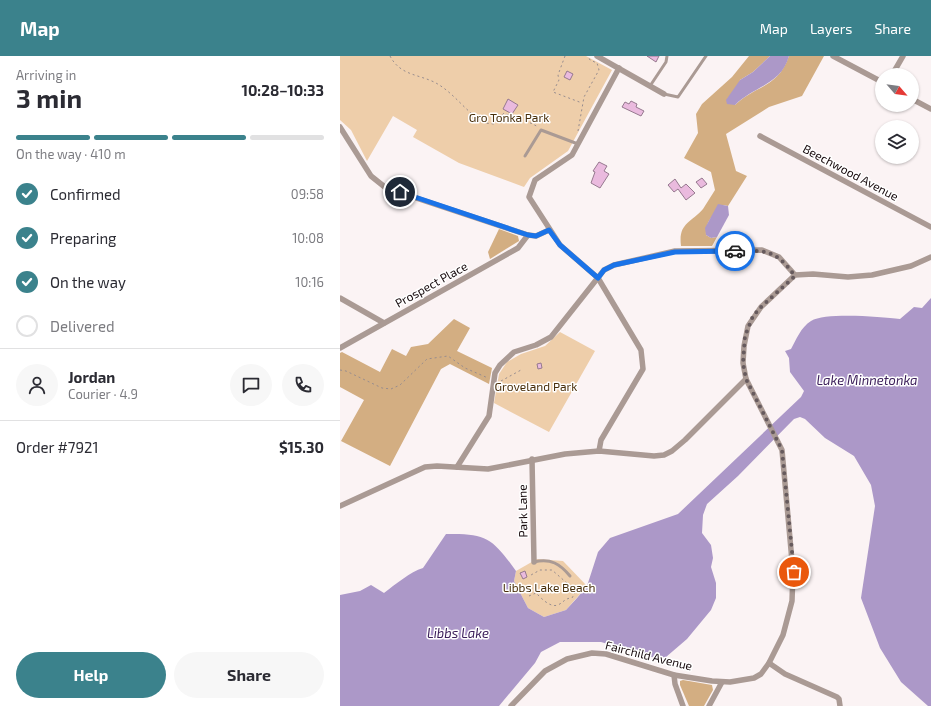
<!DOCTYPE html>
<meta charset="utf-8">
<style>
:root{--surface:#fff;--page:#f7f7f7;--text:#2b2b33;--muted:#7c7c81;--line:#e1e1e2;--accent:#3b828c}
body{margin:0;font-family:"Exo 2",sans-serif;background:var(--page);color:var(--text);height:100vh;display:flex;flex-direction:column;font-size:15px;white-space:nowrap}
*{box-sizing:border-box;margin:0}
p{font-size:13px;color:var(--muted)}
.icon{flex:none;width:22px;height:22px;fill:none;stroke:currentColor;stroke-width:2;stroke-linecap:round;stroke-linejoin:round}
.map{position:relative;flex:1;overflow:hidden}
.panel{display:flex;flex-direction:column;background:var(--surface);width:340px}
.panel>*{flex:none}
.needle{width:26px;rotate:118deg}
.buttons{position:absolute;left:535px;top:12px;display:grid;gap:8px}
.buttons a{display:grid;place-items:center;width:44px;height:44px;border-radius:50%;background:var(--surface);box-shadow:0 1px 3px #0004;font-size:20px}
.pin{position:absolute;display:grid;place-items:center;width:34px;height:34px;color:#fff;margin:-17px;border:2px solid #fff;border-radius:50%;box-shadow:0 1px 4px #0007}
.courier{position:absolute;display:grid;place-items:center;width:40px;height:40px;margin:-20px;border:3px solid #1a73e8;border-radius:50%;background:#fff;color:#222;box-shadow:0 1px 5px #0007}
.head em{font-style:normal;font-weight:700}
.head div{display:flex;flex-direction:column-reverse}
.head{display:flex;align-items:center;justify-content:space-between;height:68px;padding:0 16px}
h1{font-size:26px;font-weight:700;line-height:30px}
.bar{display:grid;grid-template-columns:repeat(4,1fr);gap:6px 4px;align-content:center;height:48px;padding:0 16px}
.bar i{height:5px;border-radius:3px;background:var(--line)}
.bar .current{background:var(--accent)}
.bar p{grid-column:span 4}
.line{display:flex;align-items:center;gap:10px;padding:0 16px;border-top:1px solid var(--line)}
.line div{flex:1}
.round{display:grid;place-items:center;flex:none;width:42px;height:42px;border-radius:21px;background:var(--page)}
ol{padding:0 16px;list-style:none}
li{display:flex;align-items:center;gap:12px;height:44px}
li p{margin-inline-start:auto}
li .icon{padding:4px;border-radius:50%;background:var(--accent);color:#fff;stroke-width:4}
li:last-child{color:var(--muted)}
li i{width:22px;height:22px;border:2px solid var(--line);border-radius:50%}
.cta{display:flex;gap:8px;margin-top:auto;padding:8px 16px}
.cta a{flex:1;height:46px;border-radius:24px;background:var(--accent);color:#fff;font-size:16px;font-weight:700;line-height:46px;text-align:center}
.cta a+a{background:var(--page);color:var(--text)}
header{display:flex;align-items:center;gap:24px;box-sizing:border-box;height:56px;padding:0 20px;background:var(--accent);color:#fff}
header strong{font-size:19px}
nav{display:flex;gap:22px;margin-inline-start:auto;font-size:14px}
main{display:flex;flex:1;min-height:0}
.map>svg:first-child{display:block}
</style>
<header>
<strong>Map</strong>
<nav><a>Map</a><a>Layers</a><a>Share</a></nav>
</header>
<main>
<section class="panel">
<div class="head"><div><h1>3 min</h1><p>Arriving in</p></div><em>10:28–10:33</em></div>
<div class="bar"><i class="current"></i><i class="current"></i><i class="current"></i><i></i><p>On the way · 410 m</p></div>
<ol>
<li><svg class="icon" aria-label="check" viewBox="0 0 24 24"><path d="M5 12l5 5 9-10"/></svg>Confirmed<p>09:58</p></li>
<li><svg class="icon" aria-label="check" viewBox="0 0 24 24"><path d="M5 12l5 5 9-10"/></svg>Preparing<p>10:08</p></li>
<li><svg class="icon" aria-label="check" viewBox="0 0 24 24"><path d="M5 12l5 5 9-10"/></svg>On the way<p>10:16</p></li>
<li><i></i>Delivered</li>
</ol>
<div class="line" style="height:72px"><a class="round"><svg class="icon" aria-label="person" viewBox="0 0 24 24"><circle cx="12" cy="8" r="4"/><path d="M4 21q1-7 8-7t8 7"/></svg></a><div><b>Jordan</b><p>Courier · 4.9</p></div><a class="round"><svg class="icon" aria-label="chat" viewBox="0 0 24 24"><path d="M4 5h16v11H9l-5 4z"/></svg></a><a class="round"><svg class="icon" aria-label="phone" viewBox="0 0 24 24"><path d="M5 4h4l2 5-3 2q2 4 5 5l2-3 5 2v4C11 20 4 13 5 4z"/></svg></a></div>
<div class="line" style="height:52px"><div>Order #7921</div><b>$15.30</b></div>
<div class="cta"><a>Help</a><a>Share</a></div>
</section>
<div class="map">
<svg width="591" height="650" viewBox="0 0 591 650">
<rect width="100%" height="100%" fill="#fbf3f4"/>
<g fill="#eeceaa">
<polygon points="0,0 246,0 272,14 228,95 190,122 184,131 119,107 73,81 77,74 53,60 27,105 11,74 0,64"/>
<polygon points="220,276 255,295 209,376 154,347 159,318 167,306 181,298 205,290"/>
<polygon points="197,503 223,505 247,530 226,554 204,561 188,552 174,525 176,515"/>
</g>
<g fill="#d3ae82">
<path d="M 409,0 L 430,0 L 413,16 L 400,24 L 395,49 C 416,29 438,32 449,0 L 484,0 L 462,40 L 429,51 L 386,78 L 396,115 L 407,120 L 388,150 L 383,149 C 374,158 365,165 366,179 L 371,182 L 377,181 L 372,190 L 341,190 C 338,167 351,167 363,153 C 367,147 371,140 375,134 L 371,116 L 344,102 L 358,77 L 356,58 L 362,48 L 392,21 Z"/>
<polygon points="159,173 178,180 179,185 150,203 148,196"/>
<polygon points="114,263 130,272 117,295 152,312 149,328 110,308 101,313 50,410 1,385 24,344 0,331 0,297 2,296 40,316 52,293 66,300 71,291 88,288"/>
<polygon points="343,624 372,629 373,634 364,650 349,650 340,629 340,625"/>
</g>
<g fill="#ac98c8">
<path d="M 430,0 L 449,0 C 441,29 414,30 395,49 L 387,48 L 386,44 L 400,24 L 413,16 Z"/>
<polygon points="378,148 388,150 389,159 377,181 371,182 366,179 365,172"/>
<path d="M 591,242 L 591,650 L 588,650 L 561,626 L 540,592 L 521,542 L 535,450 L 531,429 L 514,400 L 485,382 L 465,363 L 460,361 L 454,363 L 398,420 L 367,448 L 363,459 L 362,477 L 371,489 L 373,502 L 371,511 L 376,527 L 376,542 L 371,554 L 347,583 L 326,601 L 315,602 L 261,586 L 220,586 L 201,596 L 195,607 L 159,650 L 0,650 L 0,539 L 20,535 L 31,529 L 44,537 C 56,528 70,516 83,512 L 106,478 C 147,477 153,483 176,515 L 174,525 L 188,552 L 204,561 L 226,554 L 237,542 L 247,530 L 258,496 L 270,482 L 338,458 L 461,341 L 464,335 L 450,316 L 449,302 L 445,295 L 451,293 C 456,284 461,271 471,265 C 486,256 541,261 560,263 L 574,251 L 582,252 Z"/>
</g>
<g fill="#eabade" stroke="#96798f">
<polygon points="307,0 319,0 316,6"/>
<polygon points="227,15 233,18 230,24 224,21"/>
<polygon points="168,43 178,49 172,58 163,53"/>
<polygon points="291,45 297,48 296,51 304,55 301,60 282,51 285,46 289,48"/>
<polygon points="259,106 267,110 264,115 269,118 260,132 251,127 255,116 253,115"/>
<polygon points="362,122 367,128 361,132 356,126"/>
<polygon points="335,123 341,132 346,128 355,137 346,144 338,133 334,136 328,129"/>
<polygon points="201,307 202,312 198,313 197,308"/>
<polygon points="185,515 187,521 183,523 180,517"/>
</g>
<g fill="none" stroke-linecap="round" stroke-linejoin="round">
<g stroke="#978c8e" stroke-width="1" stroke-dasharray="2 3" stroke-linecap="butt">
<path d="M 50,0 C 60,19 77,18 94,26 C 114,36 126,57 145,67 L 154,68 L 164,57 C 176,63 187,64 198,71"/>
<polyline points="225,0 218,19 219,24 213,36 242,47"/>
<polyline points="238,75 244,41 259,14 257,7 250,4 248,0"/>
<polyline points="0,314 6,315 42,332 51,333 60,329 87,303 108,300 125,312 148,322"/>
<polyline points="161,325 181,314"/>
<path d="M 189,540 L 196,537 C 201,542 210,552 218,549 C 224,546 225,542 232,542 L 236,535 L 212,514 L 200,514 L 191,519"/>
</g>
<g stroke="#aa9a94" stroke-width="3">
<polyline points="310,30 326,6 327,0"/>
<polyline points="324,38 338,41 366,0"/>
<polyline points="185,100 201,74 238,88"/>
<path d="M 194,506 C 211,502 220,508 230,520"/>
</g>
<g stroke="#aa9a94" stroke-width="5.5">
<polyline points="257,0 324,38"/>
<polyline points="493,0 542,26"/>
<polyline points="552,19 563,0"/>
<polyline points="572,43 591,53"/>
<polyline points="0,71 31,120 46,132 188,179 196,180 209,174"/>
<polyline points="420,80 591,171"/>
<polyline points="0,242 44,267"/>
<polyline points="0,292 178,192 188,179"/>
<polyline points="259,395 261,384 303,313 301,294 258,222 220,189 189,141 195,124 232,99 279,12"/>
<polyline points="192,403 194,506"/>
<polyline points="117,411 149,360 155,317 160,309 174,296 196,289 211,281 264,214 274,209 335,195 422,194 439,201 455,219"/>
<polyline points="0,450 85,411 97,410 148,413 225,398 259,395 314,400 324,399 332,395 345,384 406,323"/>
<polyline points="429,607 445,618 497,641 499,643 500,650"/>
<polyline points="334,619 335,628 343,650"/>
<polyline points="171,650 205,615 227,603 252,597 266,598 334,619 372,625 390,626 414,622 421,618 429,607 443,579 452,545 453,516 442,394 406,323 403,307 404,290 408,270 421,251 455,219 473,218 508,221 532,219 571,210 591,201"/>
<polyline points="369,650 382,626"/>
</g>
</g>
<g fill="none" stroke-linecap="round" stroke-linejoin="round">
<path stroke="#665a5d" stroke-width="4" stroke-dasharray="0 7.2" d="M 395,195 C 426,194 436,194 455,220 L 421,251 L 413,260 L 405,280 L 403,307 L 406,323 L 442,394 L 454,516"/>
<polyline stroke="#1a73e8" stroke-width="5" points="60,136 188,179 196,180 209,174 220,189 258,222 264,214 274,209 335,196 395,195"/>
</g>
<g text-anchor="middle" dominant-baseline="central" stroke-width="3" stroke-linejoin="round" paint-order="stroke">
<g font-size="12" fill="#492f0b" stroke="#fff">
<text x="169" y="61">Gro Tonka Park</text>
<text x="196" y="330">Groveland Park</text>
<text x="209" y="531">Libbs Lake Beach</text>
</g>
<g font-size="12" fill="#15080b" stroke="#fff">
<text transform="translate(511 116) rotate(28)">Beechwood Avenue</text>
<text transform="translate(91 228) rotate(-29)">Prospect Place</text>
<text transform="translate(182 455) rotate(-91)">Park Lane</text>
<text transform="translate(309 599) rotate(14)">Fairchild Avenue</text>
</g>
<g font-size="13" font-style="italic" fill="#3d205b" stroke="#fff">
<text x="527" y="324">Lake Minnetonka</text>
<text x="118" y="577">Libbs Lake</text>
</g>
</g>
</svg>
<div class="buttons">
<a><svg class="needle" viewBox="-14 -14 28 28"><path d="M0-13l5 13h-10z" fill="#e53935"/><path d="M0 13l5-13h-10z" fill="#7c7c81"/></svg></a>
<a><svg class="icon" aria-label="layers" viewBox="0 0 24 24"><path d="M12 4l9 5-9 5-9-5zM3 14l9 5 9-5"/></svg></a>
</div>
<div class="pin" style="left:454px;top:516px;background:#ea580c"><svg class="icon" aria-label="bag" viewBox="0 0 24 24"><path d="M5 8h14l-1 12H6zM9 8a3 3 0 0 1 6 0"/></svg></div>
<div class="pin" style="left:60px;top:136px;background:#1f2937"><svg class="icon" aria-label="home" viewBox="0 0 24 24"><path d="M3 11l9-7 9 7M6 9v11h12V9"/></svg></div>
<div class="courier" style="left:395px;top:195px"><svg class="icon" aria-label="car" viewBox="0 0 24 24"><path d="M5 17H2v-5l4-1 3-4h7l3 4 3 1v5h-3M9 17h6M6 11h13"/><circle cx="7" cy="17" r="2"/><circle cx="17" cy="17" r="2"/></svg></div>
</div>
</main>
